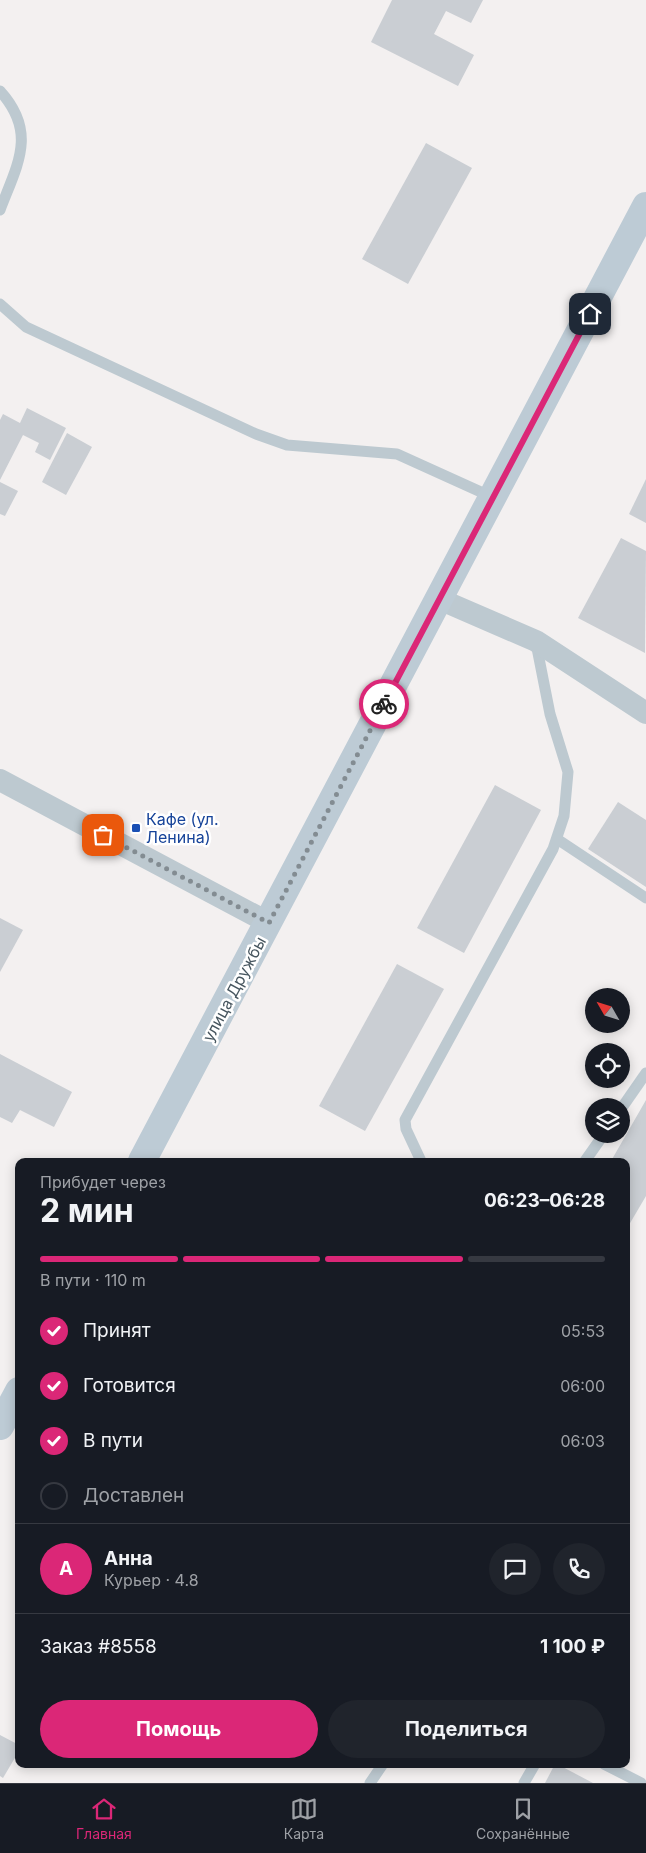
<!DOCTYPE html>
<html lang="ru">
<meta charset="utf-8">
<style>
:root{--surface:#171b24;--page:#20242c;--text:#f1f3f6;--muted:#9ea1a6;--line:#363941;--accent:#db2777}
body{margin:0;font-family:Inter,sans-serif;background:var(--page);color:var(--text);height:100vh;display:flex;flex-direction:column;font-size:19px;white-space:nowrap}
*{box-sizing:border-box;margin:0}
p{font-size:16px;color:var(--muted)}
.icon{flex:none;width:28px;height:28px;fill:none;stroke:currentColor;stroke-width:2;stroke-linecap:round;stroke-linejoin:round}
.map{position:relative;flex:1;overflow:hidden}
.details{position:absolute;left:15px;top:1158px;width:615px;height:610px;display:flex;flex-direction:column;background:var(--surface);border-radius:10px;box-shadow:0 2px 12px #0003}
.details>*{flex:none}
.needle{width:32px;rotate:309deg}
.fabs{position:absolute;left:585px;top:988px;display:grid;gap:10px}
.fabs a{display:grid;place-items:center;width:45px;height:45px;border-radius:50%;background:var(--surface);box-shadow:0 2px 12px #0003;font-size:25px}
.pin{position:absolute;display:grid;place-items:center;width:42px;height:42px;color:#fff;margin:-21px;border-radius:10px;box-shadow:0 2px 8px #0006}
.courier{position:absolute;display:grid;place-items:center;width:50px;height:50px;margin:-25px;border:4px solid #db2777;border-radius:50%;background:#fff;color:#222;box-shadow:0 1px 6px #0007}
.summary em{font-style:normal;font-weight:700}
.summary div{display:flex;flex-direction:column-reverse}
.summary{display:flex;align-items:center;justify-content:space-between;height:85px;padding:0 25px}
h1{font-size:32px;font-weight:700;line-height:38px}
.bar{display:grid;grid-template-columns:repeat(4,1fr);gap:8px 5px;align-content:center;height:60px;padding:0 25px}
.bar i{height:6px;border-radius:4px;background:var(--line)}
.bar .on{background:var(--accent)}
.bar p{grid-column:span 4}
.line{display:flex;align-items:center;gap:12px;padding:0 25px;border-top:1px solid var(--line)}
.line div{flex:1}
.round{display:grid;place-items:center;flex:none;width:52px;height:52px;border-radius:26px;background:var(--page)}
ol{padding:0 25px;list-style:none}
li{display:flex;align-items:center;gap:15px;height:55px}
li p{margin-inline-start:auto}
li .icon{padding:5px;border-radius:50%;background:var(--accent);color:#fff;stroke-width:4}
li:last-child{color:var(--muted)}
li i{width:28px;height:28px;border:2px solid var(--line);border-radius:50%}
.primary-button{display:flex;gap:10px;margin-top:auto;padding:10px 25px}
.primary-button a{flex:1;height:58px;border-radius:30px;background:var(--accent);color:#fff;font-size:20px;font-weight:700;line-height:58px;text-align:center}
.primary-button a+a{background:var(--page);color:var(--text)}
.menu{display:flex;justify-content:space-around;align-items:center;height:70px;border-top:1px solid var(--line);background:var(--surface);font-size:14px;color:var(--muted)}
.menu a{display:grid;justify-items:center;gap:2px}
.menu .on{color:var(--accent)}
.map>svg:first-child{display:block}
</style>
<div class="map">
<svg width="646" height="1783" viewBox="0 0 646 1783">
<rect width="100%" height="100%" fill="#f3f0f0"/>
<g fill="#caced3">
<polygon points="392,0 483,0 471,23 446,11 434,34 474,55 458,86 371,42"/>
<polygon points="426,143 472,168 408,284 362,259"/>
<polygon points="27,408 66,428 50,460 35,452 39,443 23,435 0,480 0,420 3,414 20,423"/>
<polygon points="67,433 92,447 66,495 42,482"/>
<polygon points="646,479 646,523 629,514"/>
<polygon points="0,482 18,491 5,516 0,514"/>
<polygon points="621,538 646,551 645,653 578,618"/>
<polygon points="495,785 541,810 464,953 417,928"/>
<polygon points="618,802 646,820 646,887 588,849"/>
<polygon points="0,918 23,930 0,972"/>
<polygon points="397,964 444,989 365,1131 319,1106"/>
<polygon points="0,1054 72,1092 54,1127 20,1110 12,1123 0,1117"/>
<polygon points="646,1100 646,1196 626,1230 626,1161 611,1161"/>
<polygon points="0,1735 19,1745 19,1751 3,1778 0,1776"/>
<polygon points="555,1764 557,1764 593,1783 545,1783"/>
</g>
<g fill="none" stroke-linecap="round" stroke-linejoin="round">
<g stroke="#bdc9d0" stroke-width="11">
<path d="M 0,91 C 38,133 17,165 0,210"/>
<polyline points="0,304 26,327 256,434 287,445 397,454 492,497"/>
<polyline points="557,839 646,898"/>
<polyline points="621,1109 646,1073"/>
<polyline points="421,1161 406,1129 405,1120 553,849 564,816 568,772 550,714 536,643"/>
<polyline points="585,1161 604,1134"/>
<polyline points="604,1764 641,1783"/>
<polyline points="370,1783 383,1764"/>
<polyline points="524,1783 535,1764"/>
</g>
<g stroke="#bdc9d0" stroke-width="22">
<polyline points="439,599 536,641 646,713"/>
<polyline points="0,780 269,923"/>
</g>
<g stroke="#bdcbd5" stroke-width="28">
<polyline points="142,1161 646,206"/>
<polyline points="0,1426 19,1391"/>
</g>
</g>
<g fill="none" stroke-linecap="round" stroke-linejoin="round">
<polyline stroke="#838c92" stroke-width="5" stroke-dasharray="0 9" points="103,835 269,923 384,704"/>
<polyline stroke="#db2777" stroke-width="6" points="384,704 590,314"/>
</g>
<rect fill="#1a4fb4" stroke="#fff" stroke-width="2" x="131" y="823" width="10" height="10" rx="2.5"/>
<g text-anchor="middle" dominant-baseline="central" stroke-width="5" stroke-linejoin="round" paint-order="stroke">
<g font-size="16" fill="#164399" stroke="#fff" text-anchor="start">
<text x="146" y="819">Кафе (ул.<tspan x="146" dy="18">Ленина)</tspan></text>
</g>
<g font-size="16" fill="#47565f" stroke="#fff">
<text transform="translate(234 989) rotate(-62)">улица Дружбы</text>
</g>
</g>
</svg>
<div class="fabs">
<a><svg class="needle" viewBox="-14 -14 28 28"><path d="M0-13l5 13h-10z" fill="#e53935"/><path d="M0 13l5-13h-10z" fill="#9ea1a6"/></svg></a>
<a><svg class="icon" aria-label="locate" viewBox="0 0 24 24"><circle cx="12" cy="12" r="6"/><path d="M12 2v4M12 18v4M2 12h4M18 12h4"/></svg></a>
<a><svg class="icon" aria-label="layers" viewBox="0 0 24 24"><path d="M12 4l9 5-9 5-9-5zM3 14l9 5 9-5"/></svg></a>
</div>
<div class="pin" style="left:103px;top:835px;background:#ea580c"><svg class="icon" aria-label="bag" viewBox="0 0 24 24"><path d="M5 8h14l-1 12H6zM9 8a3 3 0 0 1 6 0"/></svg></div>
<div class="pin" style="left:590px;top:314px;background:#1f2937"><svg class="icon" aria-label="home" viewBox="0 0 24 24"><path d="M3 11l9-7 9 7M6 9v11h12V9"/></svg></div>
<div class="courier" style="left:384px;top:704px"><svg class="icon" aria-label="bike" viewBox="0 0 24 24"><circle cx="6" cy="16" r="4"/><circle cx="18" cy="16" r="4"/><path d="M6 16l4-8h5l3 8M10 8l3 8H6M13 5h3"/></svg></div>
<section class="details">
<div class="summary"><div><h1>2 мин</h1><p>Прибудет через</p></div><em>06:23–06:28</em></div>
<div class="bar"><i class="on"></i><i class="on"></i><i class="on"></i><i></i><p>В пути · 110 m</p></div>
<ol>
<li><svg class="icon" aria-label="check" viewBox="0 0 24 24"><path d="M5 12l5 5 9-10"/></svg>Принят<p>05:53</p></li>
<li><svg class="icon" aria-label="check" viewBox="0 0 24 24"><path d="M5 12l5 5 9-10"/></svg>Готовится<p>06:00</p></li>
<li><svg class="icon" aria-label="check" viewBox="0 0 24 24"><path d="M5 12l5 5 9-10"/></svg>В пути<p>06:03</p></li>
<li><i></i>Доставлен</li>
</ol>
<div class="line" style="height:90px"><b class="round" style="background:var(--accent);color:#fff">А</b><div><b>Анна</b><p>Курьер · 4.8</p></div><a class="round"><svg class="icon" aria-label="chat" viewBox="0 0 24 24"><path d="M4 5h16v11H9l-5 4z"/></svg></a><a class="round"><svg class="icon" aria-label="phone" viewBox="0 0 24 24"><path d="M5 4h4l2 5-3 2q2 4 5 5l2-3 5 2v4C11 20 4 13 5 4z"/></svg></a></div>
<div class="line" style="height:65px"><div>Заказ #8558</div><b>1 100 ₽</b></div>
<div class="primary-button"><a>Помощь</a><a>Поделиться</a></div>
</section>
</div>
<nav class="menu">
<a class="on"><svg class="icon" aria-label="home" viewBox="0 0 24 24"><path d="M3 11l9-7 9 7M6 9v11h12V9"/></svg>Главная</a>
<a><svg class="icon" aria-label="map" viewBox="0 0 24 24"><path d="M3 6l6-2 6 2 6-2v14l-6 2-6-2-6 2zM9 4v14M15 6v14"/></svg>Карта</a>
<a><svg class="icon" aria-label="saved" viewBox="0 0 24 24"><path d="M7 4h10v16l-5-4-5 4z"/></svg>Сохранённые</a>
</nav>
